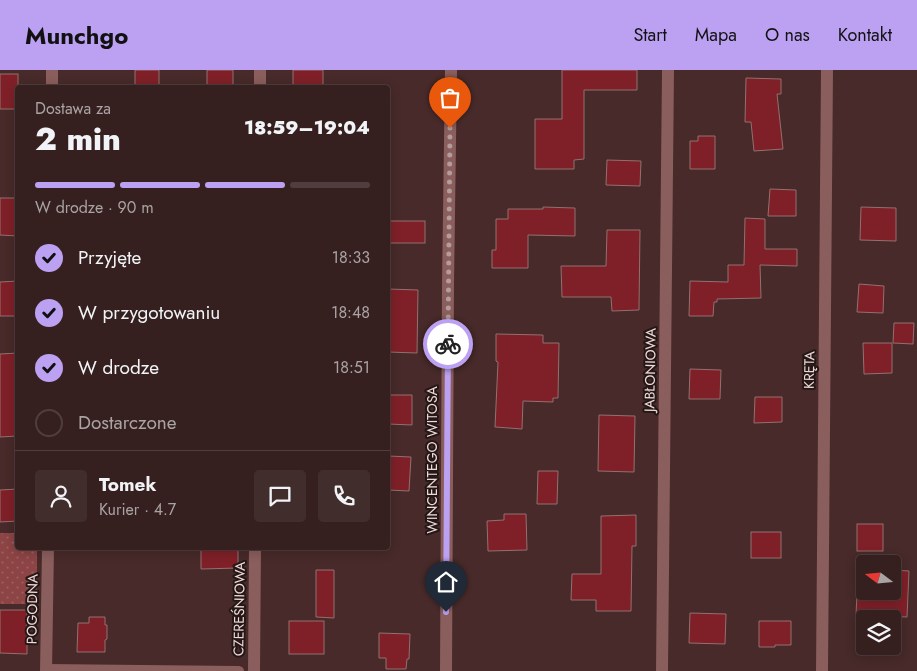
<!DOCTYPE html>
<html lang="pl">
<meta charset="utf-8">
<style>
:root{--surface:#35201f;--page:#402d2c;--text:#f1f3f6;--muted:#aaa3a4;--line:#4f3e3d;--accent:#bca0f2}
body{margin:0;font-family:Jost,sans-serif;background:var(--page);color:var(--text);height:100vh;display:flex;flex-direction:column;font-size:19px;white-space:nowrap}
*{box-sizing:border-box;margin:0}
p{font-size:16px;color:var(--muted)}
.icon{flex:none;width:28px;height:28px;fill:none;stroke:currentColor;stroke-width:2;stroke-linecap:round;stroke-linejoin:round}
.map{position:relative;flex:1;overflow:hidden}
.drawer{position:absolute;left:15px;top:15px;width:375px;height:465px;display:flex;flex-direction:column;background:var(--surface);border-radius:5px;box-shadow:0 2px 12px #0003,0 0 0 1px var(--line)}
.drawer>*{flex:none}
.needle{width:32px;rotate:286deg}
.tools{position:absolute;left:856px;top:485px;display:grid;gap:10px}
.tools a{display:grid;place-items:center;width:45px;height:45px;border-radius:5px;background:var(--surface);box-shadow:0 2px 12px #0003,0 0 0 1px var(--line);font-size:25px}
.pin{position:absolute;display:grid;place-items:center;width:42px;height:42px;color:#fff;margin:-51px -21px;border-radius:50% 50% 50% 0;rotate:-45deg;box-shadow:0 0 5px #0007}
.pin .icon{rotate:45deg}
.courier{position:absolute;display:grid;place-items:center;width:50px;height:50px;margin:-25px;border:4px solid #bca0f2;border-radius:50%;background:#fff;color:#222;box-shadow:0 1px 6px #0007}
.summary em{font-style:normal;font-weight:800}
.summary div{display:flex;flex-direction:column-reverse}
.summary{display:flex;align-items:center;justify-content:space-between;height:85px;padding:0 20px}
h1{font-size:32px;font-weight:800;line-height:38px}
.bar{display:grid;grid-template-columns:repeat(4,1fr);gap:8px 5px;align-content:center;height:60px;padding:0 20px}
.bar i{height:6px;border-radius:4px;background:var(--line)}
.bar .active{background:var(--accent)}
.bar p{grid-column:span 4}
.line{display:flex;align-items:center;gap:12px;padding:0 20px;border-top:1px solid var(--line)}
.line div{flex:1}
.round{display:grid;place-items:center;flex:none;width:52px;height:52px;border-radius:5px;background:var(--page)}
ol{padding:0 20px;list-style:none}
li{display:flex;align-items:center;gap:15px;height:55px}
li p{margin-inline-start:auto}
li .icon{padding:5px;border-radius:50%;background:var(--accent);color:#111;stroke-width:4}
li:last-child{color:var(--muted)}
li i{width:28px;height:28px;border:2px solid var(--line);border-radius:50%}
header{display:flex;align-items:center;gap:30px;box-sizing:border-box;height:70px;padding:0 25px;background:var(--accent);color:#111}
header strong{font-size:24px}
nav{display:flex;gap:28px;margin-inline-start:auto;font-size:18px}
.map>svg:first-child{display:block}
</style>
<header>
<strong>Munchgo</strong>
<nav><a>Start</a><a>Mapa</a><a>O nas</a><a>Kontakt</a></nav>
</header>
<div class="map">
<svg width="917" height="601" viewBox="0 0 917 601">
<defs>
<pattern id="grass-dots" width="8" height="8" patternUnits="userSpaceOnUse" patternTransform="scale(1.25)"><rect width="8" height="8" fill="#8d4445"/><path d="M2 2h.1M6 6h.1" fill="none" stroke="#9d5e5f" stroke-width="1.8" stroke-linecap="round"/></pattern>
</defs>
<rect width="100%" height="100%" fill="#472a29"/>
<polygon fill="url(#grass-dots)" points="0,463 17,463 18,478 37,478 37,534 0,534"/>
<g fill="#7f2028" stroke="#93706f">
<rect x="135" y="0" width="24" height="18"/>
<rect x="207" y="0" width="26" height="18"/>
<rect x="293" y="0" width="30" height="18"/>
<polygon points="562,0 637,0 637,20 584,20 584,89 574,90 574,99 535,99 535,49 562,49"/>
<rect x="0" y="4" width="18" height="35"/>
<polygon points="746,8 781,9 781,24 777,24 783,79 754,81 751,52 745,52"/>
<polygon points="698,66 715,66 715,99 690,99 690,71 698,71"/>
<polygon points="607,90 641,91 640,116 606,115"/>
<polygon points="770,119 796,120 796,146 768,146"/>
<polygon points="0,128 18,128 18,166 0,165"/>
<polygon points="543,137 575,138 575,166 528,165 528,198 492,198 492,180 496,180 496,149 508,149 508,139 543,139"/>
<polygon points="861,137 896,138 896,171 860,170"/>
<polygon points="745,148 765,149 765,179 797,179 797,196 760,195 761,228 717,229 717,232 714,232 713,246 689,246 690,211 728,212 728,195 744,195"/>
<rect x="388" y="151" width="37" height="22"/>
<polygon points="607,160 640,160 639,240 612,241 611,227 562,227 561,196 606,196"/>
<polygon points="18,211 18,246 0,246 0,212"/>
<polygon points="859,214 884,216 883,243 857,242"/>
<polygon points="388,219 418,220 417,283 388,282"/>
<polygon points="894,253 914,253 913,274 893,273"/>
<polygon points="496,264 543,265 543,273 559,273 558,328 553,328 553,332 523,331 522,359 495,357 498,292 496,291"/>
<polygon points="863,273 892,273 892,303 864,304"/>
<polygon points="18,283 18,366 0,367 0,284"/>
<polygon points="690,299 721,300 720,329 689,329"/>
<polygon points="388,325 412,325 412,355 388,354"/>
<polygon points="755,327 782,327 782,352 754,353"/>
<polygon points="599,345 635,346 634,402 598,401"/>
<polygon points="388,386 411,387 409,421 388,420"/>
<polygon points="538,401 558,401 557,434 537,434"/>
<polygon points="18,419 18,451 0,452 0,420"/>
<polygon points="504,444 526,444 527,480 488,481 487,451 504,450"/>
<polygon points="636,445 636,476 632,476 631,541 596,541 596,530 571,530 572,504 601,504 601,446"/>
<rect x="857" y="454" width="26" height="27"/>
<rect x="751" y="462" width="30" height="26"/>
<polygon points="201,478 238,478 238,498 201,499"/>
<polygon points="316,500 334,500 334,548 316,547"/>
<polygon points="892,500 909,501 907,547 856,545 857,524 872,525 872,521 892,521"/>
<polygon points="0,540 27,540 27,584 0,583"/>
<polygon points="690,543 726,544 725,574 689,573"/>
<polygon points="89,547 105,547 105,555 107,555 107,569 105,570 105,582 77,582 78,553 89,553"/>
<rect x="289" y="551" width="35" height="33"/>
<polygon points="759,551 791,551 791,575 775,575 775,577 759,577"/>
<polygon points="379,563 410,564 409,589 407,589 406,599 386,599 386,588 379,588"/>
</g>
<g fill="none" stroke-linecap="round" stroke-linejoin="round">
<polyline stroke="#8a5e5d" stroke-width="10" points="46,599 239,601"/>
<g stroke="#8a5e5d" stroke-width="12">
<polyline points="52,0 52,18"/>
<polyline points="260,18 260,0"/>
<polyline points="46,601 48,478"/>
<polyline points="254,601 255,478"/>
<polyline points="446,601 448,215 451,0"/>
<polyline points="662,601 668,0"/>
<polyline points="822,601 827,0"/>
</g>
</g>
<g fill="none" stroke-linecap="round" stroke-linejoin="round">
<polyline stroke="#b39c9b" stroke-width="5" stroke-dasharray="0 9" points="448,274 450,58"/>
<polyline stroke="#bca0f2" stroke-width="6" points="446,542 448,274"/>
</g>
<g text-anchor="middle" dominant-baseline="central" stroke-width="4" stroke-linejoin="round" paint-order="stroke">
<g font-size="14" fill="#edd9d8" stroke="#241716">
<text transform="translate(650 300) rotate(-89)">JABŁONIOWA</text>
<text transform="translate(809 300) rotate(-89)">KRĘTA</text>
<text transform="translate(432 390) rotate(-90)">WINCENTEGO WITOSA</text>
<text transform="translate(32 539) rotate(-89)">POGODNA</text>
<text transform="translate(239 539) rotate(-89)">CZEREŚNIOWA</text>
</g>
</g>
</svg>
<div class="tools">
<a><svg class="needle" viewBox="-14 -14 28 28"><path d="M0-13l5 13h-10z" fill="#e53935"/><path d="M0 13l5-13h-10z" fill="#aaa3a4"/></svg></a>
<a><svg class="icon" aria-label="layers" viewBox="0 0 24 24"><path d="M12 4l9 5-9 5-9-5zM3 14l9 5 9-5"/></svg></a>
</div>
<div class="pin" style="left:450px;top:58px;background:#ea580c"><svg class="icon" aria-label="bag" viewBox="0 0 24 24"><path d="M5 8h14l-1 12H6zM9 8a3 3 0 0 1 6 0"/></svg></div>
<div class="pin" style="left:446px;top:542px;background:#1f2937"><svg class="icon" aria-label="home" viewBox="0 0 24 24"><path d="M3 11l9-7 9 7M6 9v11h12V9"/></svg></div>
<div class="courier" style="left:448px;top:274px"><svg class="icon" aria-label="bike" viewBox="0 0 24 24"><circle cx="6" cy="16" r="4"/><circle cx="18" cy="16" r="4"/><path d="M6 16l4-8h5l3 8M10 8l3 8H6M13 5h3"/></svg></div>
<section class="drawer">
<div class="summary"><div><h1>2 min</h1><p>Dostawa za</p></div><em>18:59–19:04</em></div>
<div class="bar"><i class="active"></i><i class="active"></i><i class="active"></i><i></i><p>W drodze · 90 m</p></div>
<ol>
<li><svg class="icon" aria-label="check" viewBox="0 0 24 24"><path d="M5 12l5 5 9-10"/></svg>Przyjęte<p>18:33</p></li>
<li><svg class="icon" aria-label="check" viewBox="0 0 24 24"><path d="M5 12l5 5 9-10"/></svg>W przygotowaniu<p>18:48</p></li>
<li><svg class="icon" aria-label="check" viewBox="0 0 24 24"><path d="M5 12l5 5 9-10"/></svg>W drodze<p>18:51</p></li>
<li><i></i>Dostarczone</li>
</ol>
<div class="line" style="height:90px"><a class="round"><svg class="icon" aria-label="person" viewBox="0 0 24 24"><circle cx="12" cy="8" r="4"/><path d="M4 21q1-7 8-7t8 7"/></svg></a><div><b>Tomek</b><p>Kurier · 4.7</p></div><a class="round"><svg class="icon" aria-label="chat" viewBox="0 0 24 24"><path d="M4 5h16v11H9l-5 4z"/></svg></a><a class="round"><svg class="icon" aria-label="phone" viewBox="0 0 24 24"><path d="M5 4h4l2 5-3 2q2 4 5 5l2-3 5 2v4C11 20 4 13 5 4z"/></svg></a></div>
</section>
</div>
